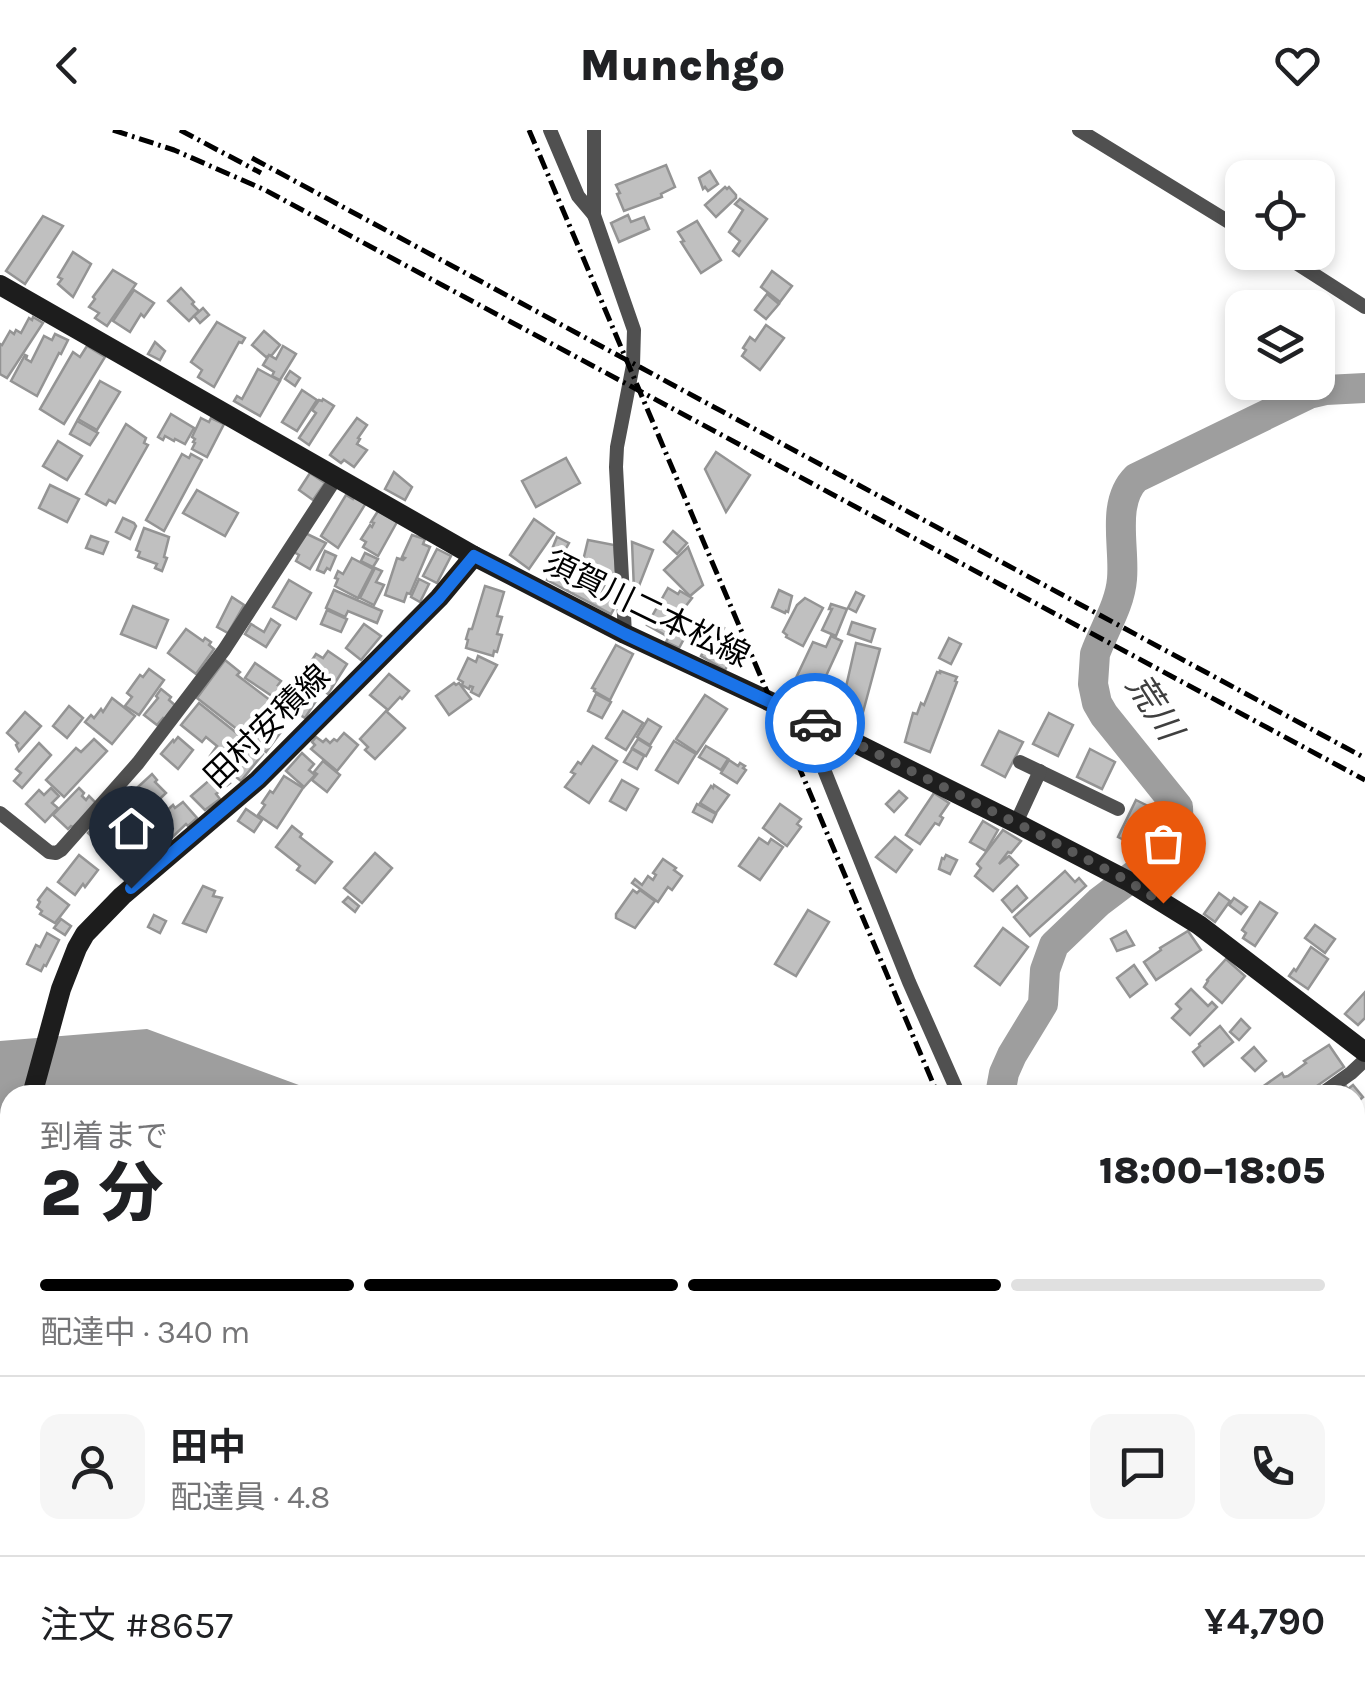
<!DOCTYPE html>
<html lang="ja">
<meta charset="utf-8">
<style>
:root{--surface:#fff;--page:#f6f6f6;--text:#202124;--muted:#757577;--line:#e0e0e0;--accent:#000}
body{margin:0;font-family:Karla,"Noto Sans JP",sans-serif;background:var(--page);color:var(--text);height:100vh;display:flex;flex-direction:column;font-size:38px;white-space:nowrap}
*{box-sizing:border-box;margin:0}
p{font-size:32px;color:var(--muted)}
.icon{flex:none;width:55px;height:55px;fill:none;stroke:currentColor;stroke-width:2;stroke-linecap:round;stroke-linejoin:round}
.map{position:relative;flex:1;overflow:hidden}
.details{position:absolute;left:0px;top:955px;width:1365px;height:622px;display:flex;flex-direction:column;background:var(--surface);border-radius:30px 30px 0 0;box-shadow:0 5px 15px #0003}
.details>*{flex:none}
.controls{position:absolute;left:1225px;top:30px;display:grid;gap:20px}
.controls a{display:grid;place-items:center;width:110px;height:110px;border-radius:20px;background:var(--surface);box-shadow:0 5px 15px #0003;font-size:50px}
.pin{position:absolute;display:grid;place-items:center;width:85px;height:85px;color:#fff;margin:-102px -42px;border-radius:50% 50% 50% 0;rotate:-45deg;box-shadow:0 0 10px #0007}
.pin .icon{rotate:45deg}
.courier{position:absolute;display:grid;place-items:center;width:100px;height:100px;margin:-50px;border:8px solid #1a73e8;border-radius:50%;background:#fff;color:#222;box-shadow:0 2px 12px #0007}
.overview em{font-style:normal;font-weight:800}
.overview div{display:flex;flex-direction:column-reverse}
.overview{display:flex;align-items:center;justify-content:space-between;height:170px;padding:0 40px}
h1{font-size:65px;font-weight:800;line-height:75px}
.bar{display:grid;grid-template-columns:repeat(4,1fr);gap:15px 10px;align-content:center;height:120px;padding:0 40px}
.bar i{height:12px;border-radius:8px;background:var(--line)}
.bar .active{background:var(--accent)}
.bar p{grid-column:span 4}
.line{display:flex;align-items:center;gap:25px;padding:0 40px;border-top:2px solid var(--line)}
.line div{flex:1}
.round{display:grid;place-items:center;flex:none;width:105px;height:105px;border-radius:20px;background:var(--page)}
header{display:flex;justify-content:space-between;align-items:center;height:130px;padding:0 40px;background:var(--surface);font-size:45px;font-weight:800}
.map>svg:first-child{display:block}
</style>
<header><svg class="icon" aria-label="back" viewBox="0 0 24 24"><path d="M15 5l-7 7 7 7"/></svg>Munchgo<svg class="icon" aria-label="heart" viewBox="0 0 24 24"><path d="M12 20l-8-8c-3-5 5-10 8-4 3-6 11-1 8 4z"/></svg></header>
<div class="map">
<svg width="1365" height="1577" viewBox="0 0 1365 1577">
<rect width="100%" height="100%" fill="#fff"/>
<g fill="#9e9e9e">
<polygon points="147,899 326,965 10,965 10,1094 0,1094 0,911"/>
<polygon points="1123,1568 1317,1568 1324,1577 1133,1577"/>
</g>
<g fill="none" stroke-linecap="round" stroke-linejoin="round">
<path stroke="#9e9e9e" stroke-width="30" d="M 1000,965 L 1004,943 L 1012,925 L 1043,874 L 1045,840 L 1054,815 L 1099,772 L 1165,722 L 1179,702 L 1178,677 L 1104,585 L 1097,573 L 1093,554 L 1095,524 C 1104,499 1120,475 1122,449 C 1125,417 1111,373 1136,348 L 1309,264 L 1326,260 L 1365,258"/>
</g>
<g fill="#c0c0c0" stroke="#949494" stroke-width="2.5">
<polygon points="666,35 675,57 661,64 662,67 624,81 617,64 620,63 616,55"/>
<polygon points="710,41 718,54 708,61 705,57 703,59 699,48"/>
<polygon points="725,57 727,59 729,57 736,65 736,68 716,87 705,75"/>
<polygon points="740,69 767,89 739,126 733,121 740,111 729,102 743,80 735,74"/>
<polygon points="628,85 631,92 644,87 649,99 619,112 611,93"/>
<polygon points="43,86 63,96 25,154 6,141"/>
<polygon points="697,91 721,130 701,143 681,112 684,111 678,102"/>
<polygon points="73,122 91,134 73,167 58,154 62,149 58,147"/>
<polygon points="113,140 136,154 107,196 95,188 99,183 89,177 95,169 93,167"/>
<polygon points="772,141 792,156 780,172 761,157"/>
<polygon points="181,158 194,172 192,174 199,181 189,191 168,171"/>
<polygon points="134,160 154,173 144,187 141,184 130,202 113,191"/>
<polygon points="767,164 779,174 766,189 755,180"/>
<polygon points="203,178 209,185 200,193 194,186"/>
<polygon points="33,187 43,193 7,248 0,244 0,214 2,215 10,201 14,204 16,200 21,203 29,188 32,190"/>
<polygon points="217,192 245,208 242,213 239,212 214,257 198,247 202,240 191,232"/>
<polygon points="766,195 784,208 760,240 742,226 746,220 743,218 750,207 755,211"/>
<polygon points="264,201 280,215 272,225 266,227 252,215"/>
<polygon points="55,204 68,210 61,224 59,223 37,266 11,251 25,225 27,226 26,229 31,232 44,206 52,210"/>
<polygon points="155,212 165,221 160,230 148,224"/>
<polygon points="87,216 105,227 64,294 40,279 73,222 80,227"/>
<polygon points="283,216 296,224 280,250 272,246 274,242 263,235 269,225 276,229"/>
<polygon points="258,239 280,251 260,286 234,271 237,266 242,269"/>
<polygon points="290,241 300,248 295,256 285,249"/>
<polygon points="100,251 120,262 97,300 78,289"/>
<polygon points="302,260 317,270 297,301 282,292"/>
<polygon points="323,269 334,276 309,315 299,308 316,283 312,280 319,270 322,271"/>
<polygon points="171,284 194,298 185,314 175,309 174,311 165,306 163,310 158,307"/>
<polygon points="201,288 209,292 211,288 224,294 207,327 192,319 195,313 193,312 195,309 192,307"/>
<polygon points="357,288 367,295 358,308 360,309 357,314 367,320 354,337 344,330 341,333 330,325"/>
<polygon points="77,291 98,303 90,315 70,304"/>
<polygon points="126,294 146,308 144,313 148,315 115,373 109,370 106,375 86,364"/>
<polygon points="58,311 82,326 67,350 43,336"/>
<polygon points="716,322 750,345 726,382 705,339"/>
<polygon points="182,324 189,328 191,324 202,330 164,401 146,390"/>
<polygon points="566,328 580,353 536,377 522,351"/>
<polygon points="394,342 412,357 405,370 385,359"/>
<polygon points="310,343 325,353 313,370 299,360"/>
<polygon points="50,355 79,369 67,392 39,378"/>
<polygon points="197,360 238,383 225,406 183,383"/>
<polygon points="346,365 353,369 355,366 366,373 338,418 321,406"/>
<polygon points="378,381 397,392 378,426 363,417 366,412 361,409 370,395 372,397 374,393 371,392"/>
<polygon points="123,388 134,393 136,396 130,409 116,402"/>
<polygon points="534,389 554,403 529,439 510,425"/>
<polygon points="144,398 169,407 164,427 167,428 162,441 155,438 157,434 138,427 140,422 136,420"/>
<polygon points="673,401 687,413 677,424 664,412"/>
<polygon points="305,403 326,413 310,439 296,431 299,425 294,422"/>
<polygon points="412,405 425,409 423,414 430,417 410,464 407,463 404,472 385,465 397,428 403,430 405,428 402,427"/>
<polygon points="91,406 108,412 103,424 86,418"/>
<polygon points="557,407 569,413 564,422 577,428 573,435 550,424"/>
<polygon points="588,410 614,415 617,454 596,449 598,442 581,439"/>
<polygon points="632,412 653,420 637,461 634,460"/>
<polygon points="688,417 703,455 690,466 664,440"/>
<polygon points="437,419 451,426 437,453 423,446"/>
<polygon points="325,421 336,426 330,440 327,438 324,443 317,440"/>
<polygon points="365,423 378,429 373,437 361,431"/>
<polygon points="352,428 373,439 358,468 335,456 338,449 335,448 338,441 343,444"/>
<polygon points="556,433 605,455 601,465 617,473 611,484 547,450"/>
<polygon points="375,438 382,441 376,452 384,455 374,475 360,468"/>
<polygon points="419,449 429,454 420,472 411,467"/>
<polygon points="289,450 311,463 296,489 273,477"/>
<polygon points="485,456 504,462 497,486 502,487 497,504 502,505 497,522 494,521 493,526 466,518 468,510 466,509 469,499 472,499"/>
<polygon points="668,458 678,464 680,461 692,468 682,481 680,480 665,505 647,495"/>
<polygon points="334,460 382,481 377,493 348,481 345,487 326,478"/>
<polygon points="779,460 792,466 788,482 786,481 785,483 772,477"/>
<polygon points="856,462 864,466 856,482 848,478"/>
<polygon points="232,467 244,475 228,503 217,497"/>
<polygon points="805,468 823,478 803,516 786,507 787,505 783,502 797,475"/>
<polygon points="831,474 847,479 836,506 822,500 832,479 829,479"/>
<polygon points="133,476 168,490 156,518 121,504"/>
<polygon points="327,480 347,489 341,502 321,494"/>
<polygon points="271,489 280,495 266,517 245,504 251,494 264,502"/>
<polygon points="713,492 724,498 718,509 726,514 733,525 725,540 701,526 703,522 699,520 703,514 701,512"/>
<polygon points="852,492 875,499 871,512 848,504"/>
<polygon points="364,494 381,506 361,530 346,518"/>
<polygon points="186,499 203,511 205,508 211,512 209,515 214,519 196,544 168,523"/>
<polygon points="677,500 686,505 679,518 666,512 671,503 675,504"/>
<polygon points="831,506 842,511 820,559 796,548 813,512 826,517"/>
<polygon points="949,508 961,514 951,534 939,528"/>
<polygon points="856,513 880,519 859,597 838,592"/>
<polygon points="616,515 633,524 610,570 594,561 595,559 592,558"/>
<polygon points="328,521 347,534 328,564 323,560 305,588 284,575 289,568 282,564 278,570 245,548 255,533 281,551 278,555 293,560 316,524 323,528"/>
<polygon points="478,526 497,535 479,566 471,562 473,557 470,556 469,559 462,555 463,552 458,549 468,528 476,532"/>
<polygon points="225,530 240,542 237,545 279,577 268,592 281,602 266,622 197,568"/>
<polygon points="149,539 164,550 139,585 125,576 132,567 127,563 140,545 143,547"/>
<polygon points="940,541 957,547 955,551 957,552 930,622 905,612 913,583 917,584 921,573 924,575 937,542 940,543"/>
<polygon points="389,544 409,561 402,569 400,567 388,580 370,565"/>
<polygon points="454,553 456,555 459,553 471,569 449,585 436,566"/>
<polygon points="161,559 171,567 169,570 176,576 165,590 163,588 157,595 144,585 158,568 156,566"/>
<polygon points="596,564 611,572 602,588 588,581"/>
<polygon points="705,565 727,579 697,623 676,609"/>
<polygon points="112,568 135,586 112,614 85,592 91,585 94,588 101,579 103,582"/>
<polygon points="199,573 263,624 241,651 210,626 217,616 206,607 202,612 181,595"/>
<polygon points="69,576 83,588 67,608 53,596"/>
<polygon points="386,581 405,598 375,629 365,620 368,617 360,609"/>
<polygon points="623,581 643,593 626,620 606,608"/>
<polygon points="25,582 41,596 19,621 16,615 18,613 7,603"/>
<polygon points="1049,583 1073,595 1058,626 1033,614"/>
<polygon points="648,589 661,597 650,615 637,607"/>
<polygon points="999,601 1023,612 1005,647 982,635"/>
<polygon points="344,603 358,615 337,641 311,619 315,615 312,612 316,607 323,612 326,609 330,613 334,609 337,611"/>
<polygon points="178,607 193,620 178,639 161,624 173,610 174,612"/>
<polygon points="94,609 107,621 64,667 46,650 76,618 81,622"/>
<polygon points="638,609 651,617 646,626 632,618"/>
<polygon points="674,611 696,624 678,653 656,640"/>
<polygon points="39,613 51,625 22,658 14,651 21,643 16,639"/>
<polygon points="593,616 617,631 589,673 565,657 575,644 571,642 578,632 581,634"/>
<polygon points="706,616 728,629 721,640 699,627"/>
<polygon points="632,619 644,626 637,639 624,632"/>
<polygon points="1090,619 1115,632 1102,659 1077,647"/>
<polygon points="302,623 314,634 309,640 315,645 304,657 286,641"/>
<polygon points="729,630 738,636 740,633 745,636 743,638 746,640 737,653 721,643"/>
<polygon points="323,631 340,645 327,662 312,650 317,644 314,642"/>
<polygon points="220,641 230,653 216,664 220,669 205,680 191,666"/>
<polygon points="152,644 157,650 155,652 166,663 144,684 127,667"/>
<polygon points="284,646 303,658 277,698 258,685 265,675 262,673 270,661 273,663"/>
<polygon points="622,650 638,659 626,680 610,671"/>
<polygon points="714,655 729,665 716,683 700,673 711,656 713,658"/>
<polygon points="51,658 59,666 52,673 58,678 45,692 26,674 39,660 44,665"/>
<polygon points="79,658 84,663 82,666 86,670 89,666 97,674 73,697 71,696 68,699 53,685"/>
<polygon points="899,661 907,668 894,682 886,674"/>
<polygon points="934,663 949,673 940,686 943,688 939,695 935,693 920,714 906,705"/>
<polygon points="1136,670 1158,681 1140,718 1118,707"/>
<polygon points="183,672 197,688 188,696 186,694 159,720 141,699 152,690 156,695 166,686 164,683 173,675 175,678"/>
<polygon points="697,674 716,684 712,692 693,682"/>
<polygon points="780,674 801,689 797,694 801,697 787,716 763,698"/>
<polygon points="246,679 262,690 254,702 238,691"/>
<polygon points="107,683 118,693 114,697 120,703 116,707 112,703 101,715 88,703"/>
<polygon points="127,689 151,718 121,747 107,732 127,714 117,699"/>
<polygon points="983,691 998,700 986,721 970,712"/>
<polygon points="292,696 302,704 300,707 332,732 315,753 297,740 300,736 276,717"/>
<polygon points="1003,700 1021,711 1011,723 1008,722 999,734 1009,726 1018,735 993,761 975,746 981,738 977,734"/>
<polygon points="895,707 912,720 896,742 876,727"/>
<polygon points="759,708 768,714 771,709 783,717 760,750 739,736"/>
<polygon points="375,723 392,738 362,773 344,758"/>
<polygon points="79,725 98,740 85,757 83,754 75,765 58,752"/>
<polygon points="946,725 957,730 950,744 939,739 942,728 944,729"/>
<polygon points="663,729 676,738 674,740 682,746 672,760 668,757 658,772 632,753 635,749 642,755 648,746 653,750 656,745 653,743"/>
<polygon points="1065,741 1075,752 1079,748 1086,756 1030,806 1014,787"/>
<polygon points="203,756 215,761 213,766 222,768 206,802 183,793"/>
<polygon points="1017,756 1027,768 1012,782 1002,770"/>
<polygon points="47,758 69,775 55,793 40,784 42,781 37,777 40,772 38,770"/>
<polygon points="633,760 637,763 640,760 655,771 635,798 616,788 616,784"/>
<polygon points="1219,763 1230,771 1215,792 1204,784"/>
<polygon points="348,767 359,776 355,782 343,772"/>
<polygon points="1234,768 1247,777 1241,784 1229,775"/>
<polygon points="1260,772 1277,783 1255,816 1243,808 1246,803 1242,800"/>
<polygon points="808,780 829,792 796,846 775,834"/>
<polygon points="154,785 166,791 160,803 148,797"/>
<polygon points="61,789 71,796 65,805 54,798"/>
<polygon points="1315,795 1335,809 1325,823 1305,808"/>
<polygon points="1003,798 1028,817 1000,855 975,836"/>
<polygon points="1126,801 1134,815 1117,821 1111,809"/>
<polygon points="1188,801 1201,820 1156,850 1144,832 1161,820 1160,818"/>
<polygon points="47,803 59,810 46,836 44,835 41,841 27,834 36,815 40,817"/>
<polygon points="1311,817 1328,829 1308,859 1289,846 1294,839 1296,841"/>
<polygon points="1226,829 1245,846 1222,873 1204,857 1208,851 1207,850"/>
<polygon points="1134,835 1147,854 1130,867 1117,848"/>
<polygon points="1191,859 1208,876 1212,872 1217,877 1190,905 1172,888 1181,879 1176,874"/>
<polygon points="1365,862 1365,888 1358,895 1345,884"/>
<polygon points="1241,889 1250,898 1239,910 1230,902"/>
<polygon points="1220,896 1233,912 1204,936 1193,922 1200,916 1199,914"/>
<polygon points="1329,915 1344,937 1304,965 1295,965 1291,959 1283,965 1251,965 1282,943 1284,947 1288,946 1306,933 1304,931"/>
<polygon points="1254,917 1266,931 1255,941 1242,928"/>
<polygon points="1345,955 1348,959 1353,955 1363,967 1355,974 1355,965 1333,965"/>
<polygon points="1363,1013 1365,1025 1355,1032 1355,1018"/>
<polygon points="1357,1052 1365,1064 1355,1071 1355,1053"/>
<polygon points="0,1330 10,1335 10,1345 2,1360 0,1359"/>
<polygon points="7,1464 10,1465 10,1494 0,1489 0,1476"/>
<polygon points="3,1565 17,1577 0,1577 0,1569"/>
</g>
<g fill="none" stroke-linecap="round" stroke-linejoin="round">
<g stroke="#505050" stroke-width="14">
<polyline points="550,0 578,66 594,85"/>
<polyline points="594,0 594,85 634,200 633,235 617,317 616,337 625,504"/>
<polyline points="1079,0 1242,100"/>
<polyline points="1279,122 1365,177"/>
<polyline points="803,587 909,852 959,965"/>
<polyline points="1020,632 1118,679"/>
<polyline points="0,683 49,722 56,723 61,720 138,633 224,520 336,348"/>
<polyline points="1016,693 1040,641"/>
<polyline points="1320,965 1351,943 1365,930"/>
<polyline points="0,1215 10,1217"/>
<polyline points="1355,1283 1365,1277"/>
<polyline points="0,1316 10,1324"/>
<polyline points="0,1535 10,1518"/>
<polyline points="204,1568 215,1577"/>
<polyline points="223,1577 231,1568"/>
<polyline points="807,1577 816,1568"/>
</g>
<g stroke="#1d1d1d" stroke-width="20">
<polyline points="0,155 474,426 625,504 803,587 1016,693 1128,751 1199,795 1365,922"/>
<polyline points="32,965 61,859 77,818 85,804 122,766 258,650 439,468 474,426"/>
<polyline points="0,1083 10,1046"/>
</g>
<g stroke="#000" stroke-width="5" stroke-dasharray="15 5 2.5 5" stroke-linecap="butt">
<polyline points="113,0 174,20 265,60 1365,650"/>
<polyline points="180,0 261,43"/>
<polyline points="529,0 938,965"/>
<polyline points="252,28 1365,628"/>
<polyline points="1187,1568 1191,1577"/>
</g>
</g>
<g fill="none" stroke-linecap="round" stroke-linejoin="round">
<polyline stroke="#595959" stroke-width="10" stroke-dasharray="0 18" points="815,593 1048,709 1128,751 1163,773"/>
<polyline stroke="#1a73e8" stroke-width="12" points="131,758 258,650 439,468 474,426 625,504 815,593"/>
</g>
<g text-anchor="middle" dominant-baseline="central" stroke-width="9" stroke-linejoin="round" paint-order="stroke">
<g font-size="32" fill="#000" stroke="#fff">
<text transform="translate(647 479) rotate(26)">須賀川二本松線</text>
<text transform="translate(267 596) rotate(-44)">田村安積線</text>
</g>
<g font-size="35" font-style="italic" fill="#3f3f3f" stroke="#fff">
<text transform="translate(1154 577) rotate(57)">荒川</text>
</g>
</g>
</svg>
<div class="controls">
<a><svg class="icon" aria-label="locate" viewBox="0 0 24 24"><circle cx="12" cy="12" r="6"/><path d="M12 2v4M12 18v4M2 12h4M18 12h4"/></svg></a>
<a><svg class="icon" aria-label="layers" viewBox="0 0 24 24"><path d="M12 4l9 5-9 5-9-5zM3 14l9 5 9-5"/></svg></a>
</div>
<div class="pin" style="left:1163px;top:773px;background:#ea580c"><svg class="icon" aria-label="bag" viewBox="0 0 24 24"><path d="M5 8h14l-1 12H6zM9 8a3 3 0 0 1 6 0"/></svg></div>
<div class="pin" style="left:131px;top:758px;background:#1f2937"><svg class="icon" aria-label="home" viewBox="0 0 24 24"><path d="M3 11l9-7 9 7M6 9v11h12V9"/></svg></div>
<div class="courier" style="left:815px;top:593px"><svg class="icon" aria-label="car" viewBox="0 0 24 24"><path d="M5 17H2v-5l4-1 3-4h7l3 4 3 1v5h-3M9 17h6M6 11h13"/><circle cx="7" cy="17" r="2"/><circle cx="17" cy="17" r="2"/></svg></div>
<section class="details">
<div class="overview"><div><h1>2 分</h1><p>到着まで</p></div><em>18:00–18:05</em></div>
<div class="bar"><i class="active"></i><i class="active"></i><i class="active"></i><i></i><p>配達中 · 340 m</p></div>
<div class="line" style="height:180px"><a class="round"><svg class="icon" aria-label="person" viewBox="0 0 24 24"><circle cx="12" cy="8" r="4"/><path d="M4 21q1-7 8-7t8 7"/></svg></a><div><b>田中</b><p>配達員 · 4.8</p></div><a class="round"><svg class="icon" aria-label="chat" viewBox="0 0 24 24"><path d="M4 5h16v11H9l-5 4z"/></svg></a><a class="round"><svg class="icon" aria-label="phone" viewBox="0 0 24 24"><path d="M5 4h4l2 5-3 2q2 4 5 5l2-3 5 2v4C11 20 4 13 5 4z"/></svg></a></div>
<div class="line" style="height:130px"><div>注文 #8657</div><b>¥4,790</b></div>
</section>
</div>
